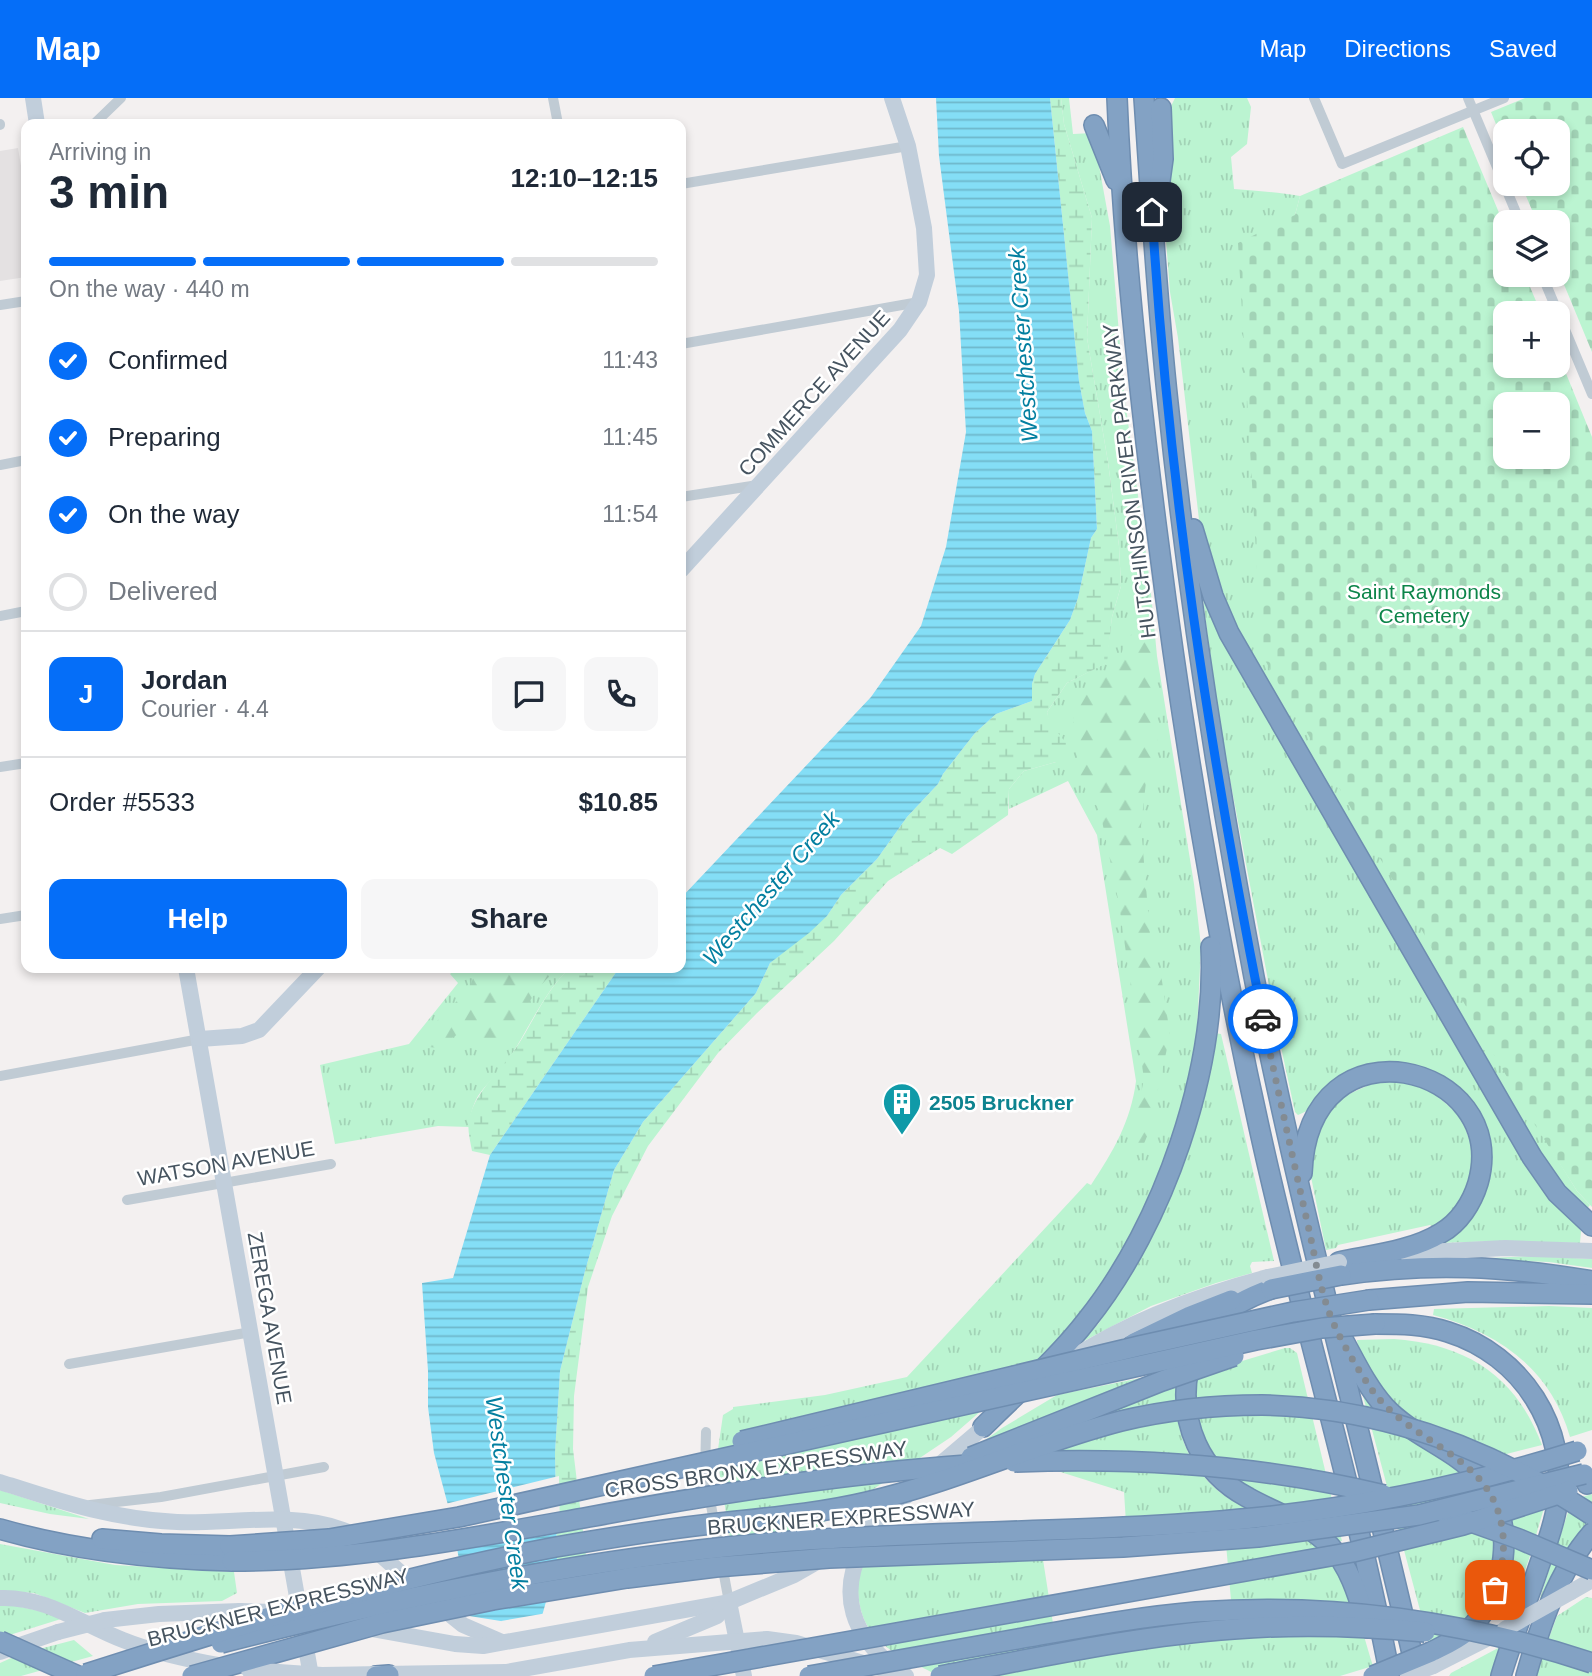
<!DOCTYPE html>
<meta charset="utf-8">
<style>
:root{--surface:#fff;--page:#f6f6f7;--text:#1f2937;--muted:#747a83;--line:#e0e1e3;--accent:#056ef8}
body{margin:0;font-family:Helvetica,sans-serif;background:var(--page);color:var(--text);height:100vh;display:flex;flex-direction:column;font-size:26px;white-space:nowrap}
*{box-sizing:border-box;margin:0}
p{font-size:23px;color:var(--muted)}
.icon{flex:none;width:38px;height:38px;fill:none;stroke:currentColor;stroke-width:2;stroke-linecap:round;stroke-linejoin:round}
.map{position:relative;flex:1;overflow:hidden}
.sheet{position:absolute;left:21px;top:21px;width:665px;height:854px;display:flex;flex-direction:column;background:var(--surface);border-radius:14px;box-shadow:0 4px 10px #0003}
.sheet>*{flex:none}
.controls{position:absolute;left:1493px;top:21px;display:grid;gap:14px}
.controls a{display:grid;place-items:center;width:77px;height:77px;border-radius:14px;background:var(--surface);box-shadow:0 4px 10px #0003;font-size:35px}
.pin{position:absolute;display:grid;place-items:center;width:60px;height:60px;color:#fff;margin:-30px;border-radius:14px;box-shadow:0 4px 10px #0006}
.courier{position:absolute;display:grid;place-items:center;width:70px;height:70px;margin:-35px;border:5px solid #056ef8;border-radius:50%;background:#fff;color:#222;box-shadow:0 2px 9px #0007}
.headline em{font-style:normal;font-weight:700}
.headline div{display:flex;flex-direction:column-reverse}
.headline{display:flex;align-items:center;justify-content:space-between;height:119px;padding:0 28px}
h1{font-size:46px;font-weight:700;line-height:52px}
.bar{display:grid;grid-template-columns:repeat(4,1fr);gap:10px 7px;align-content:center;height:84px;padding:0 28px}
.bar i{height:9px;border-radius:5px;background:var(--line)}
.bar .active{background:var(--accent)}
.bar p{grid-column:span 4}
.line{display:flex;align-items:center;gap:18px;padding:0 28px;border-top:2px solid var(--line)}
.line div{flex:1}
.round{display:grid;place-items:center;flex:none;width:74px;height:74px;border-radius:14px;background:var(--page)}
ol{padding:0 28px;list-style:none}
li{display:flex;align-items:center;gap:21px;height:77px}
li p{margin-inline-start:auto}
li .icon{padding:7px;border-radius:50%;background:var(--accent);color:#fff;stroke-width:4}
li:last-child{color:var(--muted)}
li i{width:38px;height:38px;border:4px solid var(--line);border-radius:50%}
.button{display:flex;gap:14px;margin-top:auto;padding:14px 28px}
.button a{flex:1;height:80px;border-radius:14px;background:var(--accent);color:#fff;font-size:28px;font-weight:700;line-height:80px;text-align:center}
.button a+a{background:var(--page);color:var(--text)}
header{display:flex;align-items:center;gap:42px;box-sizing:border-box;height:98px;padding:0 35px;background:var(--accent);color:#fff}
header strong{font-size:33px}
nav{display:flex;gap:38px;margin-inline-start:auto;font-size:24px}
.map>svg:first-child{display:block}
</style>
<header>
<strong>Map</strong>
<nav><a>Map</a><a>Directions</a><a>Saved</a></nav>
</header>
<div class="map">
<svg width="1592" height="1578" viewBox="0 0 1592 1578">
<defs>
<pattern id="grass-tufts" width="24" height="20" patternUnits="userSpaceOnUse" patternTransform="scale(1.75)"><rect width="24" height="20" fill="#bbf4d1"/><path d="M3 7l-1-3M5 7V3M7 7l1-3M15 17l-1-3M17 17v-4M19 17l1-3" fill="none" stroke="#a2d3b6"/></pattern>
<pattern id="forest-firs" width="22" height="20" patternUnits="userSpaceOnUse" patternTransform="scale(1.75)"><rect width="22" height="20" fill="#bbf4d1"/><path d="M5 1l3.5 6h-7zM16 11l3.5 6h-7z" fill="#a2d3b6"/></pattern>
<pattern id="wetland-marsh" width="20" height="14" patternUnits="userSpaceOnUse" patternTransform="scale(1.75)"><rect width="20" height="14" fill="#bbf4d1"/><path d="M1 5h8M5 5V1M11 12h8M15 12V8" fill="none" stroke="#a2d3b6"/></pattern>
<pattern id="cemetery-stones" width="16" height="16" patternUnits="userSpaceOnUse" patternTransform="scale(1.75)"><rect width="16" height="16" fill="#bbf4d1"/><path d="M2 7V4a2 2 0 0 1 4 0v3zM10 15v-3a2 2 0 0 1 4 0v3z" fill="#a2d3b6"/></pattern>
<pattern id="water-rules" width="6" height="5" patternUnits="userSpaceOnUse" patternTransform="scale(1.75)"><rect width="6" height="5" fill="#84def6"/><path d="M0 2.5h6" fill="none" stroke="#6eb7cb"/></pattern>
</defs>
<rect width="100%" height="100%" fill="#f3f0f0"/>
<polygon fill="#e4e1e2" points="18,50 26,97 26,179 0,183 0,53"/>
<g fill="url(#grass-tufts)">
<path d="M 1061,0 L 1069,0 L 1073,36 L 1093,35 L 1110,128 L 1124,295 L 1150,485 L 1157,558 L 1194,786 L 1201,848 L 1196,954 L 1181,1014 L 1153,1093 L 1112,1174 L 1066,1239 L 951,1339 L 814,1431 L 732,1453 L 717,1358 L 723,1317 L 733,1311 L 733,1309 L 825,1297 L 907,1279 L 1087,1085 L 1091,1087 C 1113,1054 1131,1023 1136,983 L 1097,737 L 1068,683 L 1009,711 L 1009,691 L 1024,673 L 1056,664 L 1047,614 L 1067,585 L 1106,565 L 1112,519 L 1121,488 L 1119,448 L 1108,364 L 1087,240 L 1092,120 L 1064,26 Z"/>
<path d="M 1175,0 L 1247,0 L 1251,9 L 1247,46 L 1231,59 L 1234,91 C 1256,93 1278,94 1300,98 L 1295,117 L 1521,1002 L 1577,1093 L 1590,1107 L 1585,1113 L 1558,1086 L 1231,526 L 1201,439 L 1178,240 L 1170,194 L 1165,129 L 1169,12 Z"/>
<polygon points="1200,477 1573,1123 1581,1133 1580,1145 1497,1143 1441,1145 1487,1061 1439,979 1332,987 1309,1012 1298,1017 1295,1014 1278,935 1218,618"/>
<path d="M 456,870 L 570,870 C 544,893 527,935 506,965 C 498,976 486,986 478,998 C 473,1007 469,1019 469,1029 L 438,1028 L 335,1046 L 320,967 L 409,946 L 458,885 L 450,876 Z"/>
<polygon points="1214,935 1221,936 1274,1163 1252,1164 1250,1168 1252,1175 1216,1185 1151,1208 1082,1244 1099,1225 1137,1162"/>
<polygon points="1382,981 1426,988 1461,1019 1474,1054 1467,1096 1438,1131 1430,1127 1338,1147 1336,1150 1326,1152 1310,1074 1310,1047 1336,1002"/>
<polygon points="1533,1158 1592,1161 1592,1170 1549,1164 1470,1161"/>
<path d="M 1549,1208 L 1592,1210 L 1592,1332 L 1570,1339 C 1551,1271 1498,1234 1433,1217 L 1434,1211 Z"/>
<path d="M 1394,1241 C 1466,1246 1516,1278 1542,1347 L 1483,1362 L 1466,1358 L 1382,1298 L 1358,1249 L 1357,1242 Z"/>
<polygon points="1285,1250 1290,1250 1297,1255 1342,1443 1337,1443 1255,1395 1237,1382 1219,1365 1200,1334 1193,1289 1199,1276"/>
<path d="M 1170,1274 L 1178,1280 C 1169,1328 1191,1379 1233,1403 C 1261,1419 1294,1427 1318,1448 C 1351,1479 1360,1527 1373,1568 L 1340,1578 L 939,1578 C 898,1556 861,1546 858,1493 C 857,1477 863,1461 873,1447 L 1039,1436 L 1054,1532 L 1231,1502 L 1225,1435 L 1127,1440 L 1124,1394 L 987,1351 L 939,1375 L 1002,1330 L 1057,1297 Z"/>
<polygon points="1359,1283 1444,1361 1475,1384 1495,1437 1493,1471 1484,1496 1471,1518 1453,1533 1429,1546"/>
<polygon points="0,1392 89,1421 50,1416 0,1405"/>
<polygon points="1592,1396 1592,1423 1565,1456 1544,1501 1540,1500 1572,1402"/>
<polygon points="1544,1410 1529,1461 1508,1519 1491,1516 1512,1420"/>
<polygon points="0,1446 115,1467 234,1474 237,1495 222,1503 138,1506 85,1515 34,1495 0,1493"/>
<polygon points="1586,1499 1592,1500 1592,1578 1535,1578 1557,1518"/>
<polygon points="12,1507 44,1514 61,1521 0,1540 0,1508"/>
<polygon points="74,1542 93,1558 21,1578 0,1578 0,1565 20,1556"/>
<polygon points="1500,1549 1490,1578 1449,1578 1451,1575"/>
</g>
<g fill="url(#forest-firs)">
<polygon points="1135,531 1150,536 1158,628 1157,662 1146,684 1141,728 1150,837 1162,883 1170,937 1148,1036 1143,1048 1133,1049 1133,1033 1144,981 1119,806 1100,713 1083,687 1078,673 1077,647 1073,632 1074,611 1093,584 1117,567 1125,546"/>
<path d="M 477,870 L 559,870 C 532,890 518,925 503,954 L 494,960 L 482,956 L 480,941 L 472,931 L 458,936 L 437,950 L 422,948 L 424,936 L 469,891 Z"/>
</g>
<g fill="url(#wetland-marsh)">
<polygon points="1050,0 1061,0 1064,26 1092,120 1087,240 1108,364 1119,448 1121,488 1112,519 1107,565 1067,585 1047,614 1050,625 1071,651 1056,664 1024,673 1009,691 1008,717 952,756 940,750 888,783 834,843 757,915 718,955 648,1048 612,1118 588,1189 574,1298 573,1351 586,1458 557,1464 555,1355 560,1273 585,1173 614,1072 643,1024 756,895 770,865 827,818 841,797 877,761 907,719 938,686 943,676 975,635 996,616 1032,603 1032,586 1035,576 1070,522 1078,500 1091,440 1097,431 1092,333 1085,315 1079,283"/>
<path d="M 570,870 L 619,870 L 490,1057 L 472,1053 C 470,1042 467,1031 469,1021 C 475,994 501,972 516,950 C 534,923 546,891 570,870 Z"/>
</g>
<g fill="url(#cemetery-stones)" fill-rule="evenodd">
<polygon points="1525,0 1592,0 1592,254 1558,172 1558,124 1537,124 1521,86 1558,86 1558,33 1505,33 1505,48 1491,14"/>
<path d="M 1463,29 L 1505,129 L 1505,177 L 1525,177 L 1541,215 L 1505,215 L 1505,268 L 1558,268 L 1558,256 L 1592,339 L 1592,1109 L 1577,1093 L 1532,1022 L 1262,557 L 1238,145 L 1295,117 L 1300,98 ZM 1505,306 L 1558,306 L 1558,359 L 1505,359 Z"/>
</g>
<polygon fill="url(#water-rules)" points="936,0 1050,0 1079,283 1085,315 1092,333 1097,431 1091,440 1078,500 1070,522 1035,576 1032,586 1032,603 996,616 975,635 943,676 938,686 907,719 877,761 841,797 827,818 809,835 770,865 756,895 643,1024 614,1072 585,1173 560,1273 555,1355 557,1464 542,1518 507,1524 469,1518 452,1422 434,1355 428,1309 428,1273 422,1185 453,1180 490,1057 619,870 681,870 681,800 871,599 921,528 946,449 966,334 959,213 939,58"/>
<g fill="#f3f0f0">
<polygon points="559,1378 560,1435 455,1453 445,1406"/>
<polygon points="547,1515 556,1567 560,1578 512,1578 504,1527 501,1523"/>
</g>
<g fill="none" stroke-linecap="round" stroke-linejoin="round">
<g stroke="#6e8db0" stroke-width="22">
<g id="highway">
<path d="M 1117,0 C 1123,148 1139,295 1158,441 C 1183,639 1216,835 1259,1029 C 1299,1213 1355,1393 1390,1578"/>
<path d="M 1144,0 C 1151,102 1157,204 1168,305 C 1188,498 1218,689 1254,879 C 1300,1114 1364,1344 1417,1577"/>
<polyline points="1094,27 1116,82"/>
<polyline points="1159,90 1163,61 1161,10"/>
<polyline points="1193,431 1213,498 1229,535 1532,1059 1557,1095 1592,1128"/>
<path d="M 1302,1075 C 1308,914 1512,966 1478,1085 C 1472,1105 1459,1125 1441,1135 C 1412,1153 1371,1157 1339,1164"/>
<path d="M 1341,1177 C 1430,1164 1504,1168 1592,1183"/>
<path d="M 1271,1191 C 1230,1206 1196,1228 1188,1273 C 1179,1325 1200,1374 1247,1399 C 1275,1415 1307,1424 1330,1448 C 1351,1470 1359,1501 1368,1530"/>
<polyline points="1369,1202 1468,1194 1592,1196"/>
<path d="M 1375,1226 C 1400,1226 1424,1226 1448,1234 C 1522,1257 1569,1330 1557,1407 C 1554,1428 1546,1448 1539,1468 C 1527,1504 1512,1541 1501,1578"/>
<path d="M 1340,1236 C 1354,1261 1366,1288 1385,1309 C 1413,1339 1456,1351 1482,1382 C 1518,1424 1507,1498 1467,1533 C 1457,1542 1443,1548 1431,1554"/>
<polyline points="1134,1245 1190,1218 1231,1202"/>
<path d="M 983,1329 C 1018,1294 1057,1261 1087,1222 C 1164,1126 1217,971 1211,849"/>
<polyline points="1587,1386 1592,1384"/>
<path d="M 0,1431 C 76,1453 153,1461 232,1463"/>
<polyline points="102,1441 161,1446 230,1448"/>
<polyline points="376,1578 389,1577"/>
<path d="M 1526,1578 C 1540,1528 1557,1475 1592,1435"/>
</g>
</g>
<g stroke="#c0cbd4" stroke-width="10">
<polyline points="553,0 558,26"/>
<polyline points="1314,0 1342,66 1504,0"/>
<polyline points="1468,0 1520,124"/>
<polyline points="0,26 0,27"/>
<polyline points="94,26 121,0"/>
<polyline points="681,86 908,48"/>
<polyline points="1542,177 1592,296"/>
<polyline points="0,207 26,203"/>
<polyline points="681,246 919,204"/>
<polyline points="0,367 26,362"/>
<polyline points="681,399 758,387"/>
<polyline points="0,518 26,513"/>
<polyline points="0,669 26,665"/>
<polyline points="0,821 26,817"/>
<polyline points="0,978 200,941"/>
<polyline points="127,1102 331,1066"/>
<polyline points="69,1266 251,1234"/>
<polyline points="706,1334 705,1375 729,1504"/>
<polyline points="90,1407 161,1399 324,1369"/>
</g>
<g stroke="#c1cedb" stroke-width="16">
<polyline points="33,0 37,26"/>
<polyline points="681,472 900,232 919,204 927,177 924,130 908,48 892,0"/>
<polyline points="186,870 311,1578"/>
<polyline points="200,941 242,938 259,932 318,870"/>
<polyline points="1406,1155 1505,1150 1592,1153"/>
<path d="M 1071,1261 C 1130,1222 1200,1197 1268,1179"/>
<polyline points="932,1373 992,1322"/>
<path d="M 0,1384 C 62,1404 111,1421 177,1424 C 229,1426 294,1413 343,1432 C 370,1443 392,1469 415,1487"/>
<polyline points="856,1440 887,1417 913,1391"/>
<path d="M 862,1450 C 838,1497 853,1538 893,1568"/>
<polyline points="1571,1494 1592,1482"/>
<path d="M 0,1500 C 46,1498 81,1526 123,1542 C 155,1555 189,1562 223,1568"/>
<polyline points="729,1504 744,1578"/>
<polyline points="437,1506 463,1527 502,1544"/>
<polyline points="105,1522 159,1516 240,1513"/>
<polyline points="366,1530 455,1546 483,1548 729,1504 794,1477 822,1461"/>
<polyline points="655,1544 717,1518 729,1504"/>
<polyline points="0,1554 58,1534"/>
<polyline points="1433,1568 1500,1534"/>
<polyline points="322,1577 506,1574"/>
<polyline points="495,1578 506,1574 629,1552 767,1541 796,1545 906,1578"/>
</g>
<use href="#highway" stroke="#83a2c4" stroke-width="19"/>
<g stroke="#6e8db0" stroke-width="22" stroke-linecap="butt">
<g id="highway-bridge">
<polyline points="1271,1191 1341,1177"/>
<polyline points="742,1343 1139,1248 1293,1214 1369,1202"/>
<polyline points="971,1359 1162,1283 1234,1258"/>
<path d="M 1014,1364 C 1139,1359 1262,1367 1384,1397"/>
<polyline points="1443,1414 1519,1441 1592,1472"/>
<polyline points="230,1448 329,1441 459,1419 1256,1242 1322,1230 1375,1226"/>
<path d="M 232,1463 C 353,1463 471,1440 589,1419 C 715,1396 840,1376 967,1367"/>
<polyline points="0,1543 78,1578"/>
<path d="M 221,1545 C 408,1497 598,1458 791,1443 C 945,1432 1100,1435 1253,1420 C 1363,1409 1472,1386 1577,1353"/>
<path d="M 86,1576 C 241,1526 396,1479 556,1449 C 608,1440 659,1432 711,1426 C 763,1420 816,1416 867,1404 C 954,1384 1035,1345 1121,1323 C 1167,1312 1215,1307 1262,1307 C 1383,1309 1492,1351 1592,1417"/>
<polyline points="192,1578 382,1525 493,1502 627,1480 716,1469 829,1460 1123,1449 1258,1439 1419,1417 1584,1376"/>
<polyline points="654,1578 1353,1454 1463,1427 1568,1393"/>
<path d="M 809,1578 C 880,1565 952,1553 1023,1540 C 1080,1530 1137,1519 1196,1514 C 1333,1504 1462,1522 1592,1565"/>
<path d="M 940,1578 C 1037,1560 1135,1538 1234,1531 C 1297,1526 1362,1528 1425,1534"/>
<polyline points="1373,1578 1431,1554"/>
</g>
</g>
<g stroke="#c1cedb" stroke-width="16">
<polyline points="1268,1179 1339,1164"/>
<polyline points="240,1513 277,1514"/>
<polyline points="1505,1531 1571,1494"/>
<polyline points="58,1534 105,1522"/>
<polyline points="249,1572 322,1577"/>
<polyline points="1408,1578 1433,1568"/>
</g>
<use href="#highway-bridge" stroke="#83a2c4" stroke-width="19"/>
</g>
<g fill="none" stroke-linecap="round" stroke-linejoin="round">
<path stroke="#838b92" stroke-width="7" stroke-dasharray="0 12.6" d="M 1263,921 C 1277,989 1292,1056 1307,1123 C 1314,1152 1318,1183 1328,1211 C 1335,1233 1355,1267 1368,1286 C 1405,1345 1486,1353 1501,1424 C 1506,1447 1503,1469 1495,1492"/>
<path stroke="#056ef8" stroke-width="9" d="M 1152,114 C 1168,385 1210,655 1263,921"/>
</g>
<defs>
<g id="building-pin" transform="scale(2.0125)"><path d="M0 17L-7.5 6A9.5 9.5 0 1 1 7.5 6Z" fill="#0f9aa8" stroke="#fff"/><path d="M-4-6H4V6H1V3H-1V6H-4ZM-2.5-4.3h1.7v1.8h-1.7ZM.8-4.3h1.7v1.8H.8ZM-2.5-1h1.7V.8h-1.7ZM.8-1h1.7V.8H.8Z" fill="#fff"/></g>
</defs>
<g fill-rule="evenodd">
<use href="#building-pin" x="902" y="1004"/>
</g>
<g text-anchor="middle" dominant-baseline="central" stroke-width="5" stroke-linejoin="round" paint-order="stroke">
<g font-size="21" fill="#465460" stroke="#fff">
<text transform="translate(814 295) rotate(-48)">COMMERCE AVENUE</text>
<text transform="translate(1129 383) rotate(-97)">HUTCHINSON RIVER PARKWAY</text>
<text transform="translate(226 1065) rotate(-10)">WATSON AVENUE</text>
<text transform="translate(270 1220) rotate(80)">ZEREGA AVENUE</text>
<text transform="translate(756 1371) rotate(-8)">CROSS BRONX EXPRESSWAY</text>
<text transform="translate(841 1420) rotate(-4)">BRUCKNER EXPRESSWAY</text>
<text transform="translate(278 1509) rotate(-14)">BRUCKNER EXPRESSWAY</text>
</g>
<g font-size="21" fill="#0d854a" stroke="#fff">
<text x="1424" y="493">Saint Raymonds<tspan x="1424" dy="24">Cemetery</tspan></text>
</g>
<g font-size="21" font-weight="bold" fill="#0d838f" stroke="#fff" text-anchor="start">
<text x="929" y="1004">2505 Bruckner</text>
</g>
<g font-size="23" font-style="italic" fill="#037fa0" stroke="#fff">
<text transform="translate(1023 247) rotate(-94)">Westchester Creek</text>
<text transform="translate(771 790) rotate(-49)">Westchester Creek</text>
<text transform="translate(507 1395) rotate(82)">Westchester Creek</text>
</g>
</g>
</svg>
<div class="controls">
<a><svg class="icon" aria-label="locate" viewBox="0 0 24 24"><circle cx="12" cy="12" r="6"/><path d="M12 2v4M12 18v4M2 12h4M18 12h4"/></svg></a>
<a><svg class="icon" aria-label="layers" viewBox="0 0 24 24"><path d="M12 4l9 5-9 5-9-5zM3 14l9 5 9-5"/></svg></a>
<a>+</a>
<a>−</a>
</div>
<div class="pin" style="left:1495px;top:1492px;background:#ea580c"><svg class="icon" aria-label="bag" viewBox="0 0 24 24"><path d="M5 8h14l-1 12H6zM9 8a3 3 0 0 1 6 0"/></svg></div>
<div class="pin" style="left:1152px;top:114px;background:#1f2937"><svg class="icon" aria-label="home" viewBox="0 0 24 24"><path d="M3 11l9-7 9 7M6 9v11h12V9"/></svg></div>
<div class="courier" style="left:1263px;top:921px"><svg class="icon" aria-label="car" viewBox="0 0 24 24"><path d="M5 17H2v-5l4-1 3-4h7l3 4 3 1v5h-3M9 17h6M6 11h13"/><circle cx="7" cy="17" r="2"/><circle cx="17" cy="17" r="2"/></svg></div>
<section class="sheet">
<div class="headline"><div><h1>3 min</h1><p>Arriving in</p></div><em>12:10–12:15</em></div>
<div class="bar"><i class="active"></i><i class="active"></i><i class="active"></i><i></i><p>On the way · 440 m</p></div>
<ol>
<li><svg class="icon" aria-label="check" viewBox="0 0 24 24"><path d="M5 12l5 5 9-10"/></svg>Confirmed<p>11:43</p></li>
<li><svg class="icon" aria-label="check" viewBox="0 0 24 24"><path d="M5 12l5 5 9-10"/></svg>Preparing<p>11:45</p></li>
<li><svg class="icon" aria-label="check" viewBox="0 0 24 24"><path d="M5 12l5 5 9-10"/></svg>On the way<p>11:54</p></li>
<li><i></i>Delivered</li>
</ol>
<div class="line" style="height:126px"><b class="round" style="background:var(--accent);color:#fff">J</b><div><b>Jordan</b><p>Courier · 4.4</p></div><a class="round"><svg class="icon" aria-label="chat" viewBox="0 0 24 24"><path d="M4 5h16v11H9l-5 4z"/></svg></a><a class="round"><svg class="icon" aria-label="phone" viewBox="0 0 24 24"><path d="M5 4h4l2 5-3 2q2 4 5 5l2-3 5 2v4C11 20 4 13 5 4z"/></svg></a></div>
<div class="line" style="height:91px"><div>Order #5533</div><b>$10.85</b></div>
<div class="button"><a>Help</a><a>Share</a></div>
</section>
</div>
